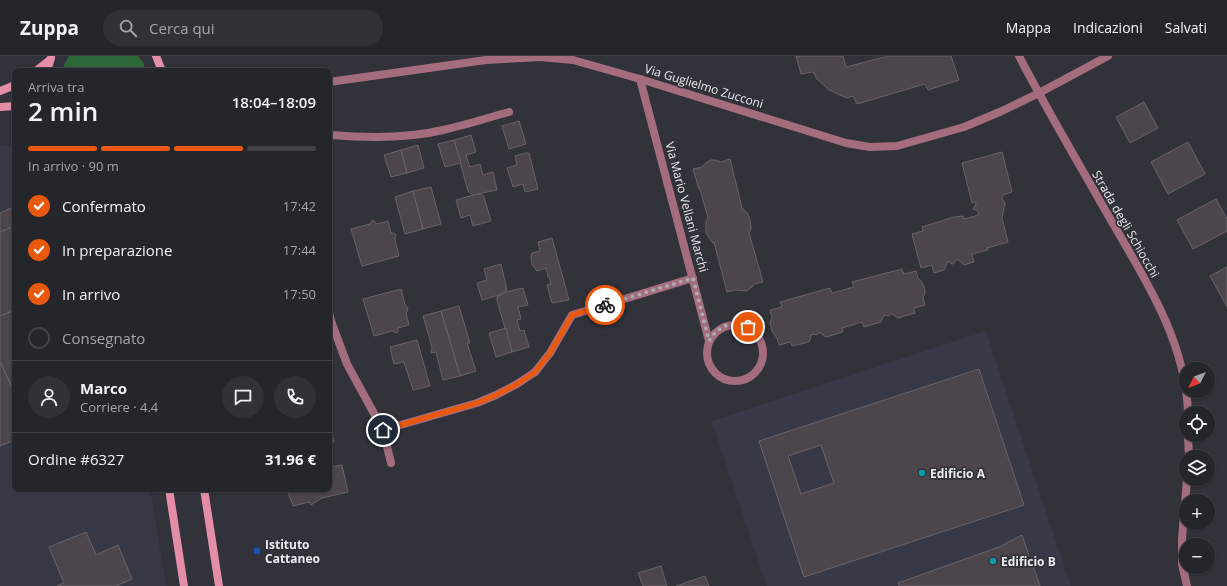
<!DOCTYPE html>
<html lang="it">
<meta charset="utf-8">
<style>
:root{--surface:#25262c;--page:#313238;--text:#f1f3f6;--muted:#a3a5a9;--line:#424348;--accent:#ea580c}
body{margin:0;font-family:"Open Sans",sans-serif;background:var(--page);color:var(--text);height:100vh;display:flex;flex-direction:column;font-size:15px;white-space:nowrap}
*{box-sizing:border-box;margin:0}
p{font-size:13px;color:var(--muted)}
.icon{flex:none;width:22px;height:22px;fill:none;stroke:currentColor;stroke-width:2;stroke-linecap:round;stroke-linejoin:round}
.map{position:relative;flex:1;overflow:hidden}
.details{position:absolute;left:12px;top:12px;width:320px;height:424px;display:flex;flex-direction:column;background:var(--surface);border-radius:8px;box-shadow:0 1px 3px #0004,0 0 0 1px var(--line)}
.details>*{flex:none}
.needle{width:26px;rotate:228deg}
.fabs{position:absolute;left:1179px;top:306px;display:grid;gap:8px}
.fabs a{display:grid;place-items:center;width:36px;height:36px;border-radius:50%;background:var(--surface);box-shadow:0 1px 3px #0004,0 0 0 1px var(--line);font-size:20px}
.pin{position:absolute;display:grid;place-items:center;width:34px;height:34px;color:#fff;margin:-17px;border:2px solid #fff;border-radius:50%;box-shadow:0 1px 4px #0007}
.courier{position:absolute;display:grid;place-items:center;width:40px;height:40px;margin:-20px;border:3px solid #ea580c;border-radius:50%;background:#fff;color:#222;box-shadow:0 1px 5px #0007}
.headline em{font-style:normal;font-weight:600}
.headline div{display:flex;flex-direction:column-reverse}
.headline{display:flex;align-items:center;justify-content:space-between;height:68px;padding:0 16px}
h1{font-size:26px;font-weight:600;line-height:30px}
.bar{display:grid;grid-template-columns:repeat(4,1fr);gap:6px 4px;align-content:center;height:48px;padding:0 16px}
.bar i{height:5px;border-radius:3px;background:var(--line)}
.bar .on{background:var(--accent)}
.bar p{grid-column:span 4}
.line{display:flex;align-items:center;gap:10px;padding:0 16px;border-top:1px solid var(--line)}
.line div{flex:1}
.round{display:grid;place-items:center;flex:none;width:42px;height:42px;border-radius:21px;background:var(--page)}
ol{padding:0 16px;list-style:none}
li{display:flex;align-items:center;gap:12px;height:44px}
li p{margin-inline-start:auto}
li .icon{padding:4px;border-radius:50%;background:var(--accent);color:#fff;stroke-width:4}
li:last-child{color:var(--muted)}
li i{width:22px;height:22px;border:2px solid var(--line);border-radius:50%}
header{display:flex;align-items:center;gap:24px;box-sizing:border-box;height:56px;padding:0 20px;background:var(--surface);border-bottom:1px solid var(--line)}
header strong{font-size:19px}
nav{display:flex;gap:22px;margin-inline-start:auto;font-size:14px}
.search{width:280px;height:36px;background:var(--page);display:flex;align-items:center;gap:10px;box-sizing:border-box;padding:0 14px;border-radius:22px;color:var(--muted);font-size:15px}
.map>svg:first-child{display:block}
</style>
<header>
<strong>Zuppa</strong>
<div class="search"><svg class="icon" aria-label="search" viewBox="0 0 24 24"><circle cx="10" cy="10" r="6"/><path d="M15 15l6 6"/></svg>Cerca qui</div>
<nav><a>Mappa</a><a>Indicazioni</a><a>Salvati</a></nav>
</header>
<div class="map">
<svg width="1227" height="530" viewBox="0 0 1227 530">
<rect width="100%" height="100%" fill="#31323a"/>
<g fill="#383947">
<polygon points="0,89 15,90 15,433 150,433 166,530 0,530"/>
<polygon points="986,275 1071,530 767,530 712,365"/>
</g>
<polygon fill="#2d6839" points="69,0 138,0 143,6 146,15 61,15"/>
<g fill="#4c454c" stroke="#696269" fill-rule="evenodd">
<polygon points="796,0 843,0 846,11 888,0 951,0 959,24 928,34 925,28 857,48 853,40 847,42 829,34 817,23 813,16 801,18"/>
<polygon points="1144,46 1158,72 1130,87 1116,61"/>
<polygon points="519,65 526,88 509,93 502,70"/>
<polygon points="471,79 476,96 466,99 470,111 480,108 483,119 493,116 497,134 473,139 468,135 454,84"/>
<polygon points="454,84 461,107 445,111 438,88"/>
<polygon points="1188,86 1205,118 1168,138 1151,106"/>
<polygon points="418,89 424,112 407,117 401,94"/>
<polygon points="401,94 407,117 391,121 384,99"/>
<polygon points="1002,96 1012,136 1003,139 1002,142 1005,147 1002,162 1008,186 987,192 988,194 972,198 974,206 964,209 957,203 953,208 951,208 948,205 944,214 934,217 932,209 921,212 912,178 923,175 922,171 954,161 963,160 964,163 979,159 978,155 973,153 976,148 976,146 972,147 962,107"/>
<polygon points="526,97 529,97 538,133 525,136 523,128 513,131 507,112 517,109 515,100"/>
<polygon points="730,103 742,152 748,158 750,164 751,173 749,177 763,226 754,228 751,232 746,235 735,234 727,236 714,186 713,187 709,182 706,176 706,166 708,162 700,133 699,133 693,113 702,111 706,107 711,104 716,104 721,106"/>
<polygon points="431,131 441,168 423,173 413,135"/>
<polygon points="413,135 423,173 405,178 395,141"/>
<polygon points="473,139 481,138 484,141 491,165 473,170 470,159 461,162 456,144"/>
<polygon points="1216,143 1227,163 1227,175 1193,193 1177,164"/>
<polygon points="14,151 15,154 15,170 0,176 0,157"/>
<polygon points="373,164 377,168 388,165 391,177 394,177 396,179 395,183 399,200 362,210 351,173 370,168"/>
<polygon points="15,170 15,254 0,260 0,176"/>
<polygon points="552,182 569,244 552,247 547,229 551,228 549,221 548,221 546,212 537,215 532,208 531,200 532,197 540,195 538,186"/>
<polygon points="501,208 507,234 499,239 482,244 477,227 487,224 484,213"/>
<polygon points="1227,211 1227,251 1210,220"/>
<polygon points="902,213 904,218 916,215 918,222 922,226 924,231 925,236 923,242 925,249 914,252 915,257 898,262 891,257 889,260 884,259 881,266 864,271 862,266 842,272 843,276 826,281 819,276 817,279 812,278 809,286 792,290 790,286 779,289 777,282 772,275 770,267 772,261 770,254 782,251 780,246 830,232 832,237 854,231 852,226"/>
<polygon points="523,232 528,249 518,251 521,263 517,264 520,275 524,274 529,291 512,296 497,245 497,241 506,236"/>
<polygon points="401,233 405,249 408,252 407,256 406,257 409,269 398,272 398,274 397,277 392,275 374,280 363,243"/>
<polygon points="459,250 470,287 467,287 476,315 460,320 441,255"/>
<polygon points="15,254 15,339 1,307 0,307 0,260"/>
<polygon points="441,255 460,320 443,324 436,296 431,297 432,291 423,260"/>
<polygon points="506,272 512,296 496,301 489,277"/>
<polygon points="417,284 430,330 413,334 404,306 394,308 390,291"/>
<polygon points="0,307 1,307 15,339 15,384 0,390"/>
<path d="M 979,313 L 1024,449 L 804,521 L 759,385 ZM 821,389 L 834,427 L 801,438 L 788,400 Z"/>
<polygon points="329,364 334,386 329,388"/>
<polygon points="329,409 330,411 342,409 348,436 322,442 311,449 309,446 293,450 287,433 329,433"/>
<polygon points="86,476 96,499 118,489 132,523 116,530 57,530 64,527 49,491"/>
<polygon points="1022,479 1029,499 1025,502 1028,509 1032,507 1040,530 899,530 898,527 999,491"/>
<polygon points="661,510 667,530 643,530 638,517"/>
<polygon points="705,520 709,530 676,530"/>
</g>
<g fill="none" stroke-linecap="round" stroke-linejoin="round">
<polyline stroke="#a46d7d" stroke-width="8" points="535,316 550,297 572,259 693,222"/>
<g stroke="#a46d7d" stroke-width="8">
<path d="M 1019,0 C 1047,54 1078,106 1108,159 C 1143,220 1186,284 1188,357"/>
<polyline points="640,23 709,285"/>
<polyline points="329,26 486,4 541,1 573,4 640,23 846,87 870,91 897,90 964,71 1002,55 1039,37 1108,0"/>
<polyline points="329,57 329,85"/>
<path d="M 330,79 C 367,82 406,83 443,74 C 465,69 487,62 509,56"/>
<polyline points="329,257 331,265 347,308 383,374 391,407"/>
<circle cx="735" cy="297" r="28"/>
<polyline points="383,374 477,347 496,339 517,328 535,316"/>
<polyline points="1188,379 1189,401"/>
<polyline points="1187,530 1182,508 1182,483 1187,423"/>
</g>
<g stroke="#e38da7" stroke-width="8">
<polyline points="156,0 162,15"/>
<polyline points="36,15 50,4"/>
<polyline points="47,15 51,2"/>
<polyline points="0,35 15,29"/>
<polyline points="0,51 15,50"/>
<polyline points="169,433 184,530"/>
<polyline points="204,433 219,530"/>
</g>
</g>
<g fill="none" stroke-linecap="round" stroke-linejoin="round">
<path stroke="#aaaab1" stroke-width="4" stroke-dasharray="0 7.2" d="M 605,249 L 693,222 L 709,285 C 720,268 730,266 748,271"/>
<polyline stroke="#ea580c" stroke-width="5" points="383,374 477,347 496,339 517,328 535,316 550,297 572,259 605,249"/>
</g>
<g fill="#0f9aa8" stroke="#31323a" stroke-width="1.5">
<circle cx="922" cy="417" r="4"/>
<circle cx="993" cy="505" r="4"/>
</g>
<rect fill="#1a4fb4" stroke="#31323a" stroke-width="1.5" x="253" y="491" width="8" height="8" rx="2"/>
<g text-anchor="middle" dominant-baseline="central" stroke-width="3.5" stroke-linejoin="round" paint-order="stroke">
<g font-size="12" fill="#ebebf1" stroke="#31323a">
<text transform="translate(704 30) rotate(17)">Via Guglielmo Zucconi</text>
<text transform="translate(687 151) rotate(75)">Via Mario Vellani Marchi</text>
<text transform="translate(1126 168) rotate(60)">Strada degli Schiocchi</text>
</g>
<g font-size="12" font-weight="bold" fill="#ebebf1" stroke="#31323a" text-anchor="start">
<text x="930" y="417">Edificio A</text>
<text x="265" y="488">Istituto<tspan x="265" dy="14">Cattaneo</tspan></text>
<text x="1001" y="505">Edificio B</text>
</g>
</g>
</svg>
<div class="fabs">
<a><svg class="needle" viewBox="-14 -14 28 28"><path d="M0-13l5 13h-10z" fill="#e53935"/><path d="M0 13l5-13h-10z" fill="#a3a5a9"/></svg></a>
<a><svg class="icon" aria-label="locate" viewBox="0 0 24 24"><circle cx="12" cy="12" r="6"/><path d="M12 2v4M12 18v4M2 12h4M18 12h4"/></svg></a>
<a><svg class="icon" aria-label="layers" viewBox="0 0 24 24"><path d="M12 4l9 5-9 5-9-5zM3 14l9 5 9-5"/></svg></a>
<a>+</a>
<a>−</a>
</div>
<div class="pin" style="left:748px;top:271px;background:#ea580c"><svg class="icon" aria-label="bag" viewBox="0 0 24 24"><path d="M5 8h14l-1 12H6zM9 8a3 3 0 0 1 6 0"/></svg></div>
<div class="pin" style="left:383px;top:374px;background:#1f2937"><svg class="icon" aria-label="home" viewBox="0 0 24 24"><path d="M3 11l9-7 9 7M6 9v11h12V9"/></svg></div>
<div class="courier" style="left:605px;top:249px"><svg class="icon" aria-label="bike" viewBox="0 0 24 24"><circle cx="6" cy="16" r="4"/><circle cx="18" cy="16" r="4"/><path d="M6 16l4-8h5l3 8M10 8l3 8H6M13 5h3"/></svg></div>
<section class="details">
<div class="headline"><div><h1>2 min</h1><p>Arriva tra</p></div><em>18:04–18:09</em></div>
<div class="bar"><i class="on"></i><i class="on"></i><i class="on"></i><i></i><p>In arrivo · 90 m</p></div>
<ol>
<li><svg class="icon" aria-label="check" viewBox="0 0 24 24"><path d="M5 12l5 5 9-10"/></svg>Confermato<p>17:42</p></li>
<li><svg class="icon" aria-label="check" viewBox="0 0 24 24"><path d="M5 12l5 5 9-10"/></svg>In preparazione<p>17:44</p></li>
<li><svg class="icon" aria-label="check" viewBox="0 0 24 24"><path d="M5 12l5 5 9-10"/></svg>In arrivo<p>17:50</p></li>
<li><i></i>Consegnato</li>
</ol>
<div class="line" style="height:72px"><a class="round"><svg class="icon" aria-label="person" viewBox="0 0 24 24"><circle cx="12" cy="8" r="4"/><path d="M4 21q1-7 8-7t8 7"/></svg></a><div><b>Marco</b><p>Corriere · 4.4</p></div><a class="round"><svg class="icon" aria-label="chat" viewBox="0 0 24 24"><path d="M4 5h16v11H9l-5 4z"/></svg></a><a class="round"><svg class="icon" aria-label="phone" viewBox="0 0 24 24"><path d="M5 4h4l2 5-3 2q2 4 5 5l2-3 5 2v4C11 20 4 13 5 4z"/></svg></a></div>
<div class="line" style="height:52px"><div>Ordine #6327</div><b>31.96 €</b></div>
</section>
</div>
